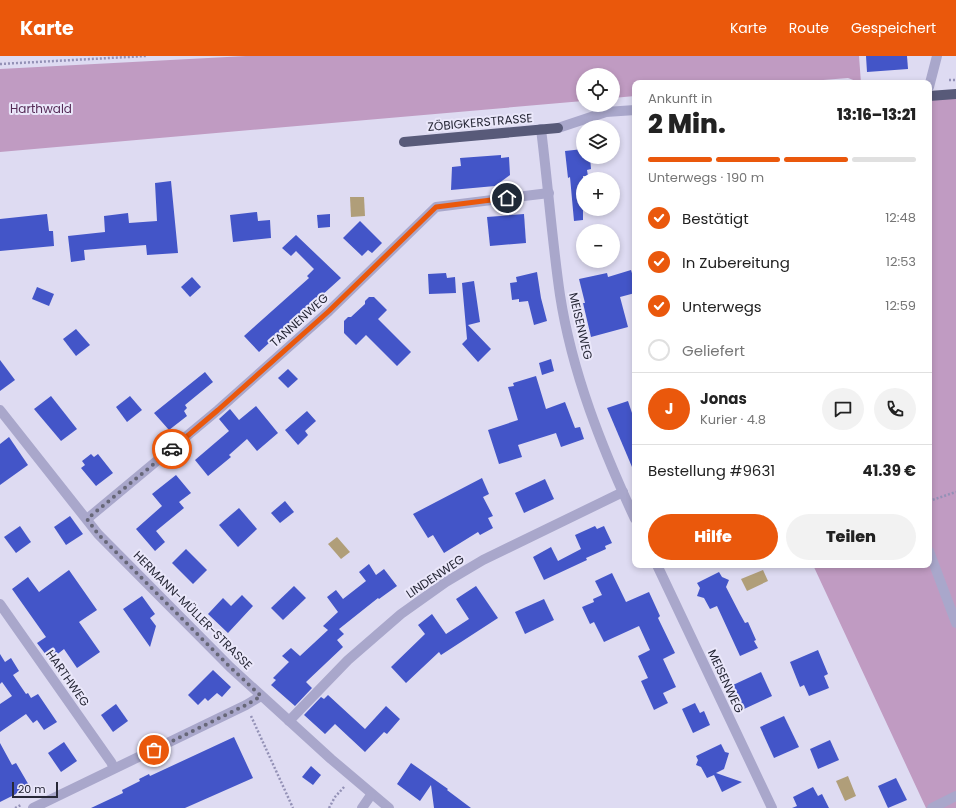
<!DOCTYPE html>
<html lang="de">
<meta charset="utf-8">
<style>
:root{--surface:#fff;--page:#f2f2f2;--text:#222;--muted:#767676;--line:#e0e0e0;--accent:#ea580c}
body{margin:0;font-family:Poppins,sans-serif;background:var(--page);color:var(--text);height:100vh;display:flex;flex-direction:column;font-size:15px;white-space:nowrap}
*{box-sizing:border-box;margin:0}
p{font-size:13px;color:var(--muted)}
.icon{flex:none;width:22px;height:22px;fill:none;stroke:currentColor;stroke-width:2;stroke-linecap:round;stroke-linejoin:round}
.map{position:relative;flex:1;overflow:hidden}
.panel{position:absolute;left:632px;top:24px;width:300px;height:488px;display:flex;flex-direction:column;background:var(--surface);border-radius:8px;box-shadow:0 2px 6px #0003}
.panel>*{flex:none}
.buttons{position:absolute;left:576px;top:12px;display:grid;gap:8px}
.buttons a{display:grid;place-items:center;width:44px;height:44px;border-radius:50%;background:var(--surface);box-shadow:0 2px 6px #0003;font-size:20px}
.scale{position:absolute;left:12px;bottom:10px;width:46px;box-sizing:border-box;padding-left:4px;border:2px solid #272837;border-top:0;font-size:11px;line-height:14px;white-space:nowrap;color:#272837;-webkit-text-stroke:3px #eae7fa;paint-order:stroke}
.pin{position:absolute;display:grid;place-items:center;width:34px;height:34px;color:#fff;margin:-17px;border:2px solid #fff;border-radius:50%;box-shadow:0 1px 4px #0007}
.courier{position:absolute;display:grid;place-items:center;width:40px;height:40px;margin:-20px;border:3px solid #ea580c;border-radius:50%;background:#fff;color:#222;box-shadow:0 1px 5px #0007}
.overview em{font-style:normal;font-weight:800}
.overview div{display:flex;flex-direction:column-reverse}
.overview{display:flex;align-items:center;justify-content:space-between;height:68px;padding:0 16px}
h1{font-size:26px;font-weight:800;line-height:30px}
.bar{display:grid;grid-template-columns:repeat(4,1fr);gap:6px 4px;align-content:center;height:48px;padding:0 16px}
.bar i{height:5px;border-radius:3px;background:var(--line)}
.bar .selected{background:var(--accent)}
.bar p{grid-column:span 4}
.line{display:flex;align-items:center;gap:10px;padding:0 16px;border-top:1px solid var(--line)}
.line div{flex:1}
.round{display:grid;place-items:center;flex:none;width:42px;height:42px;border-radius:21px;background:var(--page)}
ol{padding:0 16px;list-style:none}
li{display:flex;align-items:center;gap:12px;height:44px}
li p{margin-inline-start:auto}
li .icon{padding:4px;border-radius:50%;background:var(--accent);color:#fff;stroke-width:4}
li:last-child{color:var(--muted)}
li i{width:22px;height:22px;border:2px solid var(--line);border-radius:50%}
.cta{display:flex;gap:8px;margin-top:auto;padding:8px 16px}
.cta a{flex:1;height:46px;border-radius:24px;background:var(--accent);color:#fff;font-size:16px;font-weight:800;line-height:46px;text-align:center}
.cta a+a{background:var(--page);color:var(--text)}
header{display:flex;align-items:center;gap:24px;box-sizing:border-box;height:56px;padding:0 20px;background:var(--accent);color:#fff}
header strong{font-size:19px}
nav{display:flex;gap:22px;margin-inline-start:auto;font-size:14px}
.map>svg:first-child{display:block}
</style>
<header>
<strong>Karte</strong>
<nav><a>Karte</a><a>Route</a><a>Gespeichert</a></nav>
</header>
<div class="map">
<svg width="956" height="752" viewBox="0 0 956 752">
<rect width="100%" height="100%" fill="#dedbf2"/>
<g fill="#c09bc2">
<polygon points="246,0 859,0 861,27 848,22 786,27 635,27 635,40 613,42 613,19 583,19 583,45 0,96 0,13"/>
<polygon points="956,38 956,752 926,752 813,509 929,509 929,40"/>
</g>
<g fill="#b09e79">
<polygon points="350,141 364,141 365,160 351,161"/>
<polygon points="337,481 350,496 341,503 328,488"/>
<polygon points="763,514 768,525 747,535 741,523"/>
<polygon points="848,720 856,740 845,745 836,725"/>
</g>
<g fill="#4355c8">
<polygon points="866,0 907,0 908,13 867,16"/>
<polygon points="583,93 583,101 590,101 591,113 587,114 588,120 583,120 583,164 574,165 570,121 568,122 565,95"/>
<polygon points="501,99 501,102 509,101 510,119 495,130 451,134 452,111 461,110 460,102"/>
<polygon points="171,125 178,197 147,199 146,189 107,192 84,194 85,204 71,206 68,180 105,176 104,160 128,157 129,167 157,165 155,127"/>
<polygon points="257,156 258,165 270,164 271,182 233,186 230,159"/>
<polygon points="47,158 49,175 53,175 54,190 0,195 0,163"/>
<polygon points="330,158 330,171 318,172 317,159"/>
<polygon points="524,158 526,187 490,190 487,161"/>
<polygon points="360,165 382,187 372,197 368,194 362,200 343,182"/>
<polygon points="296,179 341,222 259,296 244,280 309,222 307,220 314,213 296,195 291,200 282,192"/>
<polygon points="631,214 635,227 635,237 620,241 628,271 591,281 583,247 585,247 579,223 607,217 608,221"/>
<polygon points="537,216 541,242 547,265 534,269 528,245 519,246 519,243 512,244 510,227 517,226 516,221"/>
<polygon points="446,217 447,222 455,221 456,237 429,238 428,218"/>
<polygon points="192,221 201,231 190,241 181,231"/>
<polygon points="474,225 480,266 468,269 491,293 478,306 462,288 467,283 462,227"/>
<polygon points="37,231 54,238 49,250 32,243"/>
<polygon points="369,241 374,241 387,254 378,263 411,296 397,310 366,279 356,289 344,277 344,265 348,261 351,261 365,248 365,245"/>
<polygon points="76,273 90,289 76,300 63,283"/>
<polygon points="551,303 554,315 542,319 539,307"/>
<polygon points="0,304 15,324 0,335"/>
<polygon points="288,313 298,323 288,332 278,322"/>
<polygon points="205,316 213,326 185,349 187,352 184,355 187,360 169,374 154,357"/>
<polygon points="536,320 546,353 565,346 575,372 580,371 584,383 561,391 556,377 518,389 522,401 499,408 488,374 518,364 508,331 514,330 513,327"/>
<polygon points="51,340 77,373 61,385 34,353"/>
<polygon points="130,340 142,354 127,366 116,351"/>
<polygon points="628,345 635,366 635,418 607,352"/>
<polygon points="256,350 278,377 257,395 247,383 229,399 231,401 208,420 195,404 229,375 219,363 230,353 239,364"/>
<polygon points="307,355 316,365 305,375 308,379 298,389 285,374"/>
<polygon points="9,381 28,409 0,429 0,388"/>
<polygon points="91,398 94,401 98,398 113,417 96,430 81,412 85,409 82,405"/>
<polygon points="176,419 191,437 179,446 184,452 156,475 165,486 155,495 136,473 162,450 152,438"/>
<polygon points="482,422 489,438 483,441 493,460 488,462 493,472 480,479 478,476 444,497 433,479 428,482 413,458"/>
<polygon points="545,423 554,443 524,457 515,437"/>
<polygon points="285,445 294,456 280,467 271,457"/>
<polygon points="239,452 257,473 238,491 219,469"/>
<polygon points="70,460 83,478 66,489 54,471"/>
<polygon points="20,470 31,486 16,497 4,481"/>
<polygon points="595,470 597,473 604,470 612,487 605,490 606,493 586,502 587,504 544,524 533,501 551,491 558,505 581,493 575,479"/>
<polygon points="186,493 207,514 193,528 172,507"/>
<polygon points="369,508 376,519 384,513 397,530 379,543 378,542 339,573 344,578 337,584 343,591 306,626 312,632 295,650 271,629 276,624 273,622 289,606 282,600 291,592 300,600 328,574 323,570 338,556 327,541 336,534 343,543 366,525 359,516"/>
<polygon points="69,514 97,554 79,566 100,596 77,612 64,593 50,604 37,587 46,581 12,533 28,521 39,536"/>
<polygon points="719,516 722,521 729,524 726,531 740,558 745,567 748,566 756,584 754,585 758,592 740,600 717,550 710,553 704,542 697,540 700,532 697,527"/>
<polygon points="612,517 626,546 649,536 660,560 658,562 675,597 663,603 676,631 663,637 668,647 654,654 641,625 648,622 638,600 650,594 639,570 604,586 594,566 590,568 582,551 594,546 593,543 602,539 595,525"/>
<polygon points="294,530 306,542 283,564 271,552"/>
<polygon points="476,530 498,562 441,599 439,596 406,627 391,611 425,578 418,569 432,558 446,578 469,563 456,543"/>
<polygon points="242,539 253,550 228,577 208,558 223,542 231,550"/>
<polygon points="142,540 155,558 150,562 156,570 150,591 123,553"/>
<polygon points="544,543 554,564 525,578 515,556"/>
<polygon points="818,594 828,618 824,620 829,632 809,640 804,629 800,631 790,606"/>
<polygon points="0,598 5,606 11,602 19,615 13,619 26,638 28,637 31,642 38,638 57,666 44,674 37,664 33,667 26,658 0,676 0,648 12,640 2,626 0,628"/>
<polygon points="213,614 231,631 222,641 217,637 208,645 205,642 198,649 188,639"/>
<polygon points="761,616 772,640 744,653 733,629"/>
<polygon points="328,639 365,673 386,650 400,663 387,678 384,676 365,696 335,668 325,678 304,659 321,641 324,643"/>
<polygon points="695,647 700,657 704,655 710,669 693,677 682,653"/>
<polygon points="116,648 128,665 113,676 101,659"/>
<polygon points="784,660 799,691 774,702 760,671"/>
<polygon points="234,681 253,722 185,752 91,752 123,737 122,734 140,725 139,723 149,718 150,720"/>
<polygon points="830,684 839,704 818,713 810,693"/>
<polygon points="64,686 77,705 61,716 48,697"/>
<polygon points="0,687 12,709 16,707 30,731 0,746"/>
<polygon points="721,688 725,696 729,697 724,713 716,717 742,726 722,736 714,719 707,722 701,711 696,709 698,704 696,700"/>
<polygon points="411,707 448,733 447,734 471,752 434,752 431,729 420,745 397,728"/>
<polygon points="311,710 321,719 313,729 302,721"/>
<polygon points="896,722 907,744 888,752 878,730"/>
<polygon points="813,731 818,740 822,738 829,752 792,752 797,750 793,741"/>
</g>
<g fill="none" stroke-linecap="round" stroke-linejoin="round">
<g stroke="#9391b6" stroke-width="2.5" stroke-dasharray="2 2" stroke-linecap="butt">
<polyline points="0,8 146,0"/>
<polyline points="949,24 956,24"/>
<polyline points="929,445 956,436"/>
<polyline points="251,660 293,752"/>
<polyline points="15,752 21,749"/>
<polyline points="329,752 335,741 345,730"/>
</g>
<g stroke="#a9a7cb" stroke-width="10">
<polyline points="929,31 937,0"/>
<polyline points="558,72 606,56 635,54"/>
<path d="M 541,73 C 548,129 552,184 560,239 C 572,317 602,392 635,463"/>
<polyline points="0,354 98,478 230,611 331,703 389,752"/>
<polyline points="87,463 218,354 329,255 436,151 549,137"/>
<polyline points="929,495 956,567"/>
<polyline points="657,509 772,752"/>
<polyline points="0,548 111,706 114,712"/>
<polyline points="289,665 348,604 401,558 446,526 483,504 623,436"/>
<polyline points="33,752 246,649 261,640"/>
<polyline points="362,752 371,739"/>
<polyline points="932,752 956,740"/>
</g>
<g stroke="#585a79" stroke-width="10">
<polyline points="929,40 956,38"/>
<polyline points="404,86 558,72"/>
</g>
</g>
<g fill="none" stroke-linecap="round" stroke-linejoin="round">
<polyline stroke="#676778" stroke-width="4" stroke-dasharray="0 7.2" points="154,694 246,649 261,640 230,611 98,478 87,463 172,393"/>
<polyline stroke="#ea580c" stroke-width="5" points="172,393 218,354 329,255 436,151 507,142"/>
</g>
<g text-anchor="middle" dominant-baseline="central" stroke-width="4" stroke-linejoin="round" paint-order="stroke">
<g font-size="12" fill="#552b56" stroke="#eae7fa">
<text x="41" y="52">Harthwald</text>
</g>
<g font-size="12" fill="#272837" stroke="#eae7fa">
<text transform="translate(480 66) rotate(-5)">ZÖBIGKERSTRASSE</text>
<text transform="translate(299 264) rotate(-42)">TANNENWEG</text>
<text transform="translate(581 270) rotate(77)">MEISENWEG</text>
<text transform="translate(435 520) rotate(-34)">LINDENWEG</text>
<text transform="translate(193 554) rotate(45)">HERMANN-MÜLLER-STRASSE</text>
<text transform="translate(68 622) rotate(55)">HARTHWEG</text>
<text transform="translate(726 625) rotate(65)">MEISENWEG</text>
</g>
</g>
</svg>
<div class="buttons">
<a><svg class="icon" aria-label="locate" viewBox="0 0 24 24"><circle cx="12" cy="12" r="6"/><path d="M12 2v4M12 18v4M2 12h4M18 12h4"/></svg></a>
<a><svg class="icon" aria-label="layers" viewBox="0 0 24 24"><path d="M12 4l9 5-9 5-9-5zM3 14l9 5 9-5"/></svg></a>
<a>+</a>
<a>−</a>
</div>
<div class="scale">20 m</div>
<div class="pin" style="left:154px;top:694px;background:#ea580c"><svg class="icon" aria-label="bag" viewBox="0 0 24 24"><path d="M5 8h14l-1 12H6zM9 8a3 3 0 0 1 6 0"/></svg></div>
<div class="pin" style="left:507px;top:142px;background:#1f2937"><svg class="icon" aria-label="home" viewBox="0 0 24 24"><path d="M3 11l9-7 9 7M6 9v11h12V9"/></svg></div>
<div class="courier" style="left:172px;top:393px"><svg class="icon" aria-label="car" viewBox="0 0 24 24"><path d="M5 17H2v-5l4-1 3-4h7l3 4 3 1v5h-3M9 17h6M6 11h13"/><circle cx="7" cy="17" r="2"/><circle cx="17" cy="17" r="2"/></svg></div>
<section class="panel">
<div class="overview"><div><h1>2 Min.</h1><p>Ankunft in</p></div><em>13:16–13:21</em></div>
<div class="bar"><i class="selected"></i><i class="selected"></i><i class="selected"></i><i></i><p>Unterwegs · 190 m</p></div>
<ol>
<li><svg class="icon" aria-label="check" viewBox="0 0 24 24"><path d="M5 12l5 5 9-10"/></svg>Bestätigt<p>12:48</p></li>
<li><svg class="icon" aria-label="check" viewBox="0 0 24 24"><path d="M5 12l5 5 9-10"/></svg>In Zubereitung<p>12:53</p></li>
<li><svg class="icon" aria-label="check" viewBox="0 0 24 24"><path d="M5 12l5 5 9-10"/></svg>Unterwegs<p>12:59</p></li>
<li><i></i>Geliefert</li>
</ol>
<div class="line" style="height:72px"><b class="round" style="background:var(--accent);color:#fff">J</b><div><b>Jonas</b><p>Kurier · 4.8</p></div><a class="round"><svg class="icon" aria-label="chat" viewBox="0 0 24 24"><path d="M4 5h16v11H9l-5 4z"/></svg></a><a class="round"><svg class="icon" aria-label="phone" viewBox="0 0 24 24"><path d="M5 4h4l2 5-3 2q2 4 5 5l2-3 5 2v4C11 20 4 13 5 4z"/></svg></a></div>
<div class="line" style="height:52px"><div>Bestellung #9631</div><b>41.39 €</b></div>
<div class="cta"><a>Hilfe</a><a>Teilen</a></div>
</section>
</div>
